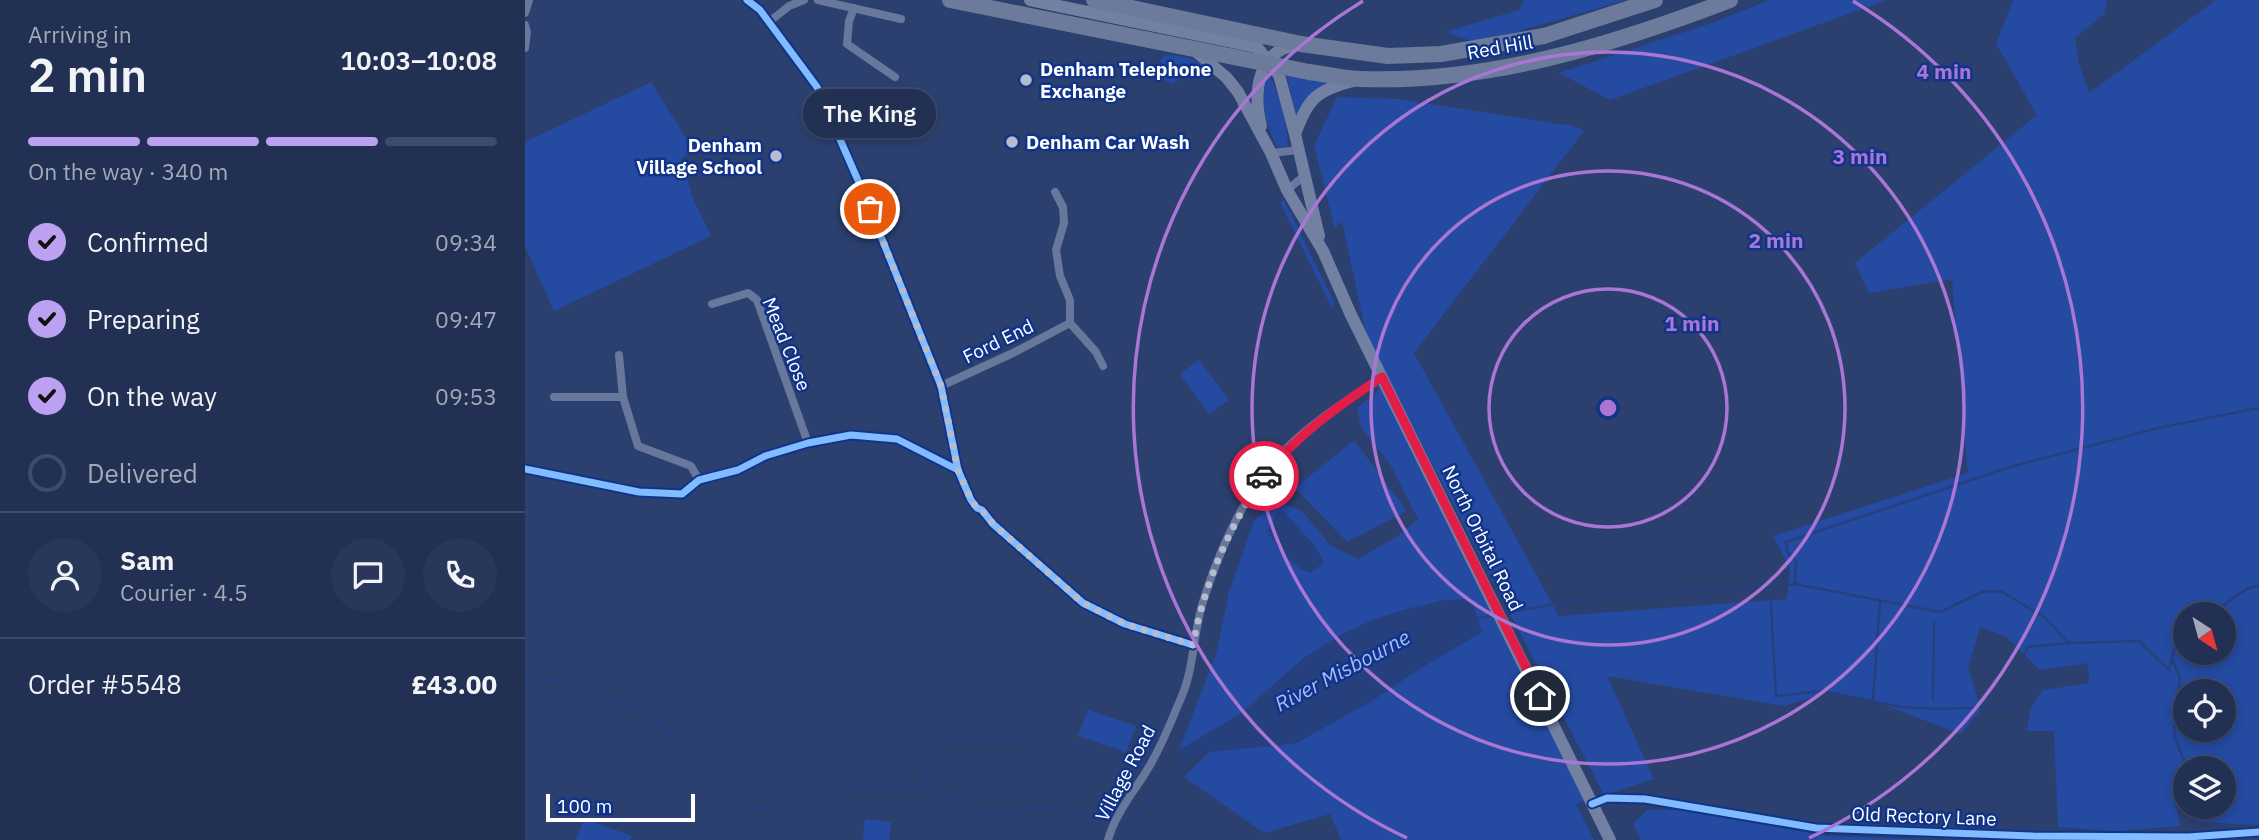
<!DOCTYPE html>
<meta charset="utf-8">
<style>
:root{--surface:#213053;--page:#29385a;--text:#f1f3f6;--muted:#a2a9b8;--line:#3e4b6a;--accent:#bca0f2}
body{margin:0;font-family:"IBM Plex Sans",sans-serif;background:var(--page);color:var(--text);height:100vh;display:flex;flex-direction:column;font-size:26px;white-space:nowrap}
*{box-sizing:border-box;margin:0}
p{font-size:23px;color:var(--muted)}
.icon{flex:none;width:38px;height:38px;fill:none;stroke:currentColor;stroke-width:2;stroke-linecap:round;stroke-linejoin:round}
.map{position:relative;flex:1;overflow:hidden}
.panel{display:flex;flex-direction:column;background:var(--surface);width:525px}
.panel>*{flex:none}
.needle{width:46px;rotate:144deg}
.controls{position:absolute;left:1648px;top:602px;display:grid;gap:14px}
.controls a{display:grid;place-items:center;width:63px;height:63px;border-radius:50%;background:var(--surface);box-shadow:0 4px 10px #0003,0 0 0 2px var(--line);font-size:35px}
.scale{position:absolute;left:21px;bottom:18px;width:149px;box-sizing:border-box;padding-left:7px;border:4px solid #fff;border-top:0;font-size:19px;line-height:24px;white-space:nowrap;color:#fff;-webkit-text-stroke:5px #11348a;paint-order:stroke}
.pin{position:absolute;display:grid;place-items:center;width:60px;height:60px;color:#fff;margin:-30px;border:4px solid #fff;border-radius:50%;box-shadow:0 2px 7px #0007}
.courier{position:absolute;display:grid;place-items:center;width:70px;height:70px;margin:-35px;border:5px solid #e11d48;border-radius:50%;background:#fff;color:#222;box-shadow:0 2px 9px #0007}
.bubble{position:absolute;height:49px;border-radius:24px;background:var(--surface);box-shadow:0 4px 10px #0003,0 0 0 2px var(--line);font-size:23px;font-weight:600;line-height:49px;text-align:center}
.head em{font-style:normal;font-weight:600}
.head div{display:flex;flex-direction:column-reverse}
.head{display:flex;align-items:center;justify-content:space-between;height:119px;padding:0 28px}
h1{font-size:46px;font-weight:600;line-height:52px}
.bar{display:grid;grid-template-columns:repeat(4,1fr);gap:10px 7px;align-content:center;height:84px;padding:0 28px}
.bar i{height:9px;border-radius:5px;background:var(--line)}
.bar .on{background:var(--accent)}
.bar p{grid-column:span 4}
.line{display:flex;align-items:center;gap:18px;padding:0 28px;border-top:2px solid var(--line)}
.line div{flex:1}
.round{display:grid;place-items:center;flex:none;width:74px;height:74px;border-radius:37px;background:var(--page)}
ol{padding:0 28px;list-style:none}
li{display:flex;align-items:center;gap:21px;height:77px}
li p{margin-inline-start:auto}
li .icon{padding:7px;border-radius:50%;background:var(--accent);color:#111;stroke-width:4}
li:last-child{color:var(--muted)}
li i{width:38px;height:38px;border:4px solid var(--line);border-radius:50%}
main{display:flex;flex:1;min-height:0}
.map>svg:first-child{display:block}
</style>
<main>
<section class="panel">
<div class="head"><div><h1>2 min</h1><p>Arriving in</p></div><em>10:03–10:08</em></div>
<div class="bar"><i class="on"></i><i class="on"></i><i class="on"></i><i></i><p>On the way · 340 m</p></div>
<ol>
<li><svg class="icon" aria-label="check" viewBox="0 0 24 24"><path d="M5 12l5 5 9-10"/></svg>Confirmed<p>09:34</p></li>
<li><svg class="icon" aria-label="check" viewBox="0 0 24 24"><path d="M5 12l5 5 9-10"/></svg>Preparing<p>09:47</p></li>
<li><svg class="icon" aria-label="check" viewBox="0 0 24 24"><path d="M5 12l5 5 9-10"/></svg>On the way<p>09:53</p></li>
<li><i></i>Delivered</li>
</ol>
<div class="line" style="height:126px"><a class="round"><svg class="icon" aria-label="person" viewBox="0 0 24 24"><circle cx="12" cy="8" r="4"/><path d="M4 21q1-7 8-7t8 7"/></svg></a><div><b>Sam</b><p>Courier · 4.5</p></div><a class="round"><svg class="icon" aria-label="chat" viewBox="0 0 24 24"><path d="M4 5h16v11H9l-5 4z"/></svg></a><a class="round"><svg class="icon" aria-label="phone" viewBox="0 0 24 24"><path d="M5 4h4l2 5-3 2q2 4 5 5l2-3 5 2v4C11 20 4 13 5 4z"/></svg></a></div>
<div class="line" style="height:91px"><div>Order #5548</div><b>£43.00</b></div>
</section>
<div class="map">
<svg width="1734" height="840" viewBox="0 0 1734 840">
<rect width="100%" height="100%" fill="#2c406f"/>
<g fill="#244aa1" fill-rule="evenodd">
<polygon points="999,0 1102,0 952,43 920,32 994,10"/>
<polygon points="1244,0 1362,0 1085,100 1034,73 1187,23"/>
<path d="M 1488,0 L 1582,0 L 1579,14 L 1550,38 L 1554,64 L 1564,93 L 1691,0 L 1734,0 L 1734,825 L 1673,822 L 1672,807 L 1699,807 L 1699,768 L 1661,768 L 1661,801 L 1658,802 L 1647,793 L 1656,826 L 1590,831 L 1533,827 L 1529,731 L 1502,731 L 1506,708 L 1518,690 L 1564,683 L 1563,663 L 1515,670 L 1481,636 L 1455,627 L 1443,668 L 1456,709 L 1436,734 L 1348,701 L 1305,692 L 1259,706 L 1082,676 L 1129,779 L 1079,795 L 842,338 L 817,221 L 810,229 L 789,146 L 812,97 L 874,99 L 1048,126 L 1059,131 L 889,353 L 1034,616 L 1262,599 L 1265,568 L 1248,536 L 1443,473 L 1427,279 L 1344,293 L 1330,263 L 1512,115 L 1471,44 ZM 1661,614 L 1699,614 L 1699,653 L 1661,653 ZM 1661,691 L 1699,691 L 1699,730 L 1661,730 Z"/>
<path d="M 641,55 C 657,55 674,59 685,71 L 664,70 L 648,84 L 634,77 L 636,59 Z"/>
<path d="M 743,72 C 754,94 762,121 763,146 L 752,147 C 738,116 735,104 743,72 Z"/>
<path d="M 761,73 L 808,82 C 788,88 782,102 772,119 Z"/>
<polygon points="126,82 169,151 157,158 168,199 186,236 29,311 0,246 0,142"/>
<polygon points="758,198 810,304 807,308 756,204"/>
<polygon points="674,360 704,400 684,414 655,374"/>
<polygon points="849,370 1065,799 1051,804 1069,840 816,840 805,814 739,833 659,777 684,752 771,743 845,702 899,666 957,632 946,599 918,600 863,615 780,657 715,714 654,750 691,654 704,592 729,521 749,500 777,511 806,546 833,559 870,538 893,519 865,464 836,427 832,408 853,391"/>
<polygon points="829,440 882,511 822,542 770,488"/>
<polygon points="563,710 611,726 601,752 553,736"/>
<polygon points="1122,810 1159,810 1302,836 1407,840 1116,840 1108,824"/>
<polygon points="59,819 107,836 105,840 51,840"/>
<polygon points="340,819 366,822 364,840 338,840"/>
</g>
<g fill="#26407e">
<path d="M 758,511 L 790,546 L 799,563 L 785,573 C 766,567 753,548 742,531 L 752,513 Z"/>
<path d="M 946,599 L 957,632 L 899,666 L 845,702 L 771,743 L 684,752 L 658,760 L 654,750 C 674,738 695,727 714,714 C 738,698 757,675 780,658 C 828,622 887,602 946,599 Z"/>
</g>
<g fill="none" stroke-linecap="round" stroke-linejoin="round">
<g stroke="#26407e" stroke-width="2.5">
<polyline points="1270,584 1271,562 1262,551 1261,542 1485,467 1629,429 1734,408"/>
<polyline points="1245,586 1251,696 1297,691 1376,707 1415,709 1491,706"/>
<polyline points="979,613 1071,597 1270,584 1415,612 1457,592 1476,591 1520,618 1544,643 1614,641 1644,670 1658,616 1661,616"/>
<path d="M 1676,614 C 1702,611 1713,587 1734,586"/>
<polyline points="951,619 969,615"/>
<polyline points="1647,658 1655,679 1649,735 1662,768"/>
<polyline points="0,684 47,676 59,680 89,702 114,710 127,717 148,737 178,774 221,805 250,812 265,809 283,799 328,785 400,785 459,813 484,815 513,806 570,817 604,826 652,765 661,758"/>
<polyline points="1408,699 1409,623"/>
<polyline points="1494,699 1499,655 1503,647 1544,643"/>
<polyline points="1348,701 1355,600"/>
<path d="M 400,784 C 398,765 405,756 416,740 L 432,736 L 509,742 L 535,741 L 615,767 C 633,754 649,692 658,670"/>
</g>
<g stroke="#68779c" stroke-width="8">
<polyline points="222,0 235,10 292,87 339,194 416,386 433,470 446,500 452,508 457,510 468,524 558,603 600,624 668,645"/>
<polyline points="293,0 376,19"/>
<polyline points="329,8 324,21 322,44 370,77"/>
<polyline points="0,13 4,0"/>
<polyline points="244,22 264,6 279,0"/>
<polyline points="0,25 2,32 0,48"/>
<polyline points="746,153 773,150"/>
<polyline points="762,190 779,176"/>
<polyline points="187,304 223,293 232,300 283,443"/>
<polyline points="545,323 571,352 578,366"/>
<polyline points="94,355 98,397 113,446 166,466 174,480"/>
<polyline points="416,386 488,353 545,323 545,300 535,276 531,250 539,223 538,207 530,192"/>
<polyline points="29,397 98,397"/>
<polyline points="0,469 114,492 157,494 174,480 213,470 240,456 283,443 326,435 372,439 433,470"/>
<polyline points="1067,804 1082,798 1120,799 1291,828 1507,836 1663,837 1734,832"/>
<path d="M 583,840 C 590,815 605,797 619,775 C 634,752 645,724 656,698 C 669,669 668,636 677,605 C 694,550 719,493 759,451 C 787,422 823,400 857,377"/>
</g>
<g stroke="#7281a2" stroke-width="12">
<polyline points="505,0 732,47 754,75 770,134 794,236"/>
<polyline points="668,49 702,78 713,92 746,153 762,190 798,251 826,315 1085,840"/>
<path d="M 736,126 C 728,93 732,52 770,45"/>
<path d="M 770,134 C 784,98 790,91 828,81"/>
</g>
<g stroke="#6c7a9b" stroke-width="16">
<path d="M 425,0 L 784,72 C 801,74 819,79 837,79 C 965,83 1087,45 1205,0"/>
<polyline points="569,0 776,44 863,56 916,54 1019,36 1130,0"/>
</g>
<g stroke="#11348a" stroke-width="11">
<g id="cycleway">
<polyline points="222,0 235,10 292,87 339,194 416,386 433,470 446,500 452,508 457,510 468,524 558,603 600,624 668,645"/>
<polyline points="0,469 114,492 157,494 174,480 213,470 240,456 283,443 326,435 372,439 433,470"/>
<polyline points="1067,804 1082,798 1120,799 1291,828 1507,836 1663,837 1734,832"/>
</g>
</g>
<use href="#cycleway" stroke="#80bcff" stroke-width="7"/>
</g>
<g fill="none" stroke-linecap="round" stroke-linejoin="round">
<path stroke="#b5bccd" stroke-width="7" stroke-dasharray="0 12.6" d="M 345,209 L 416,386 L 433,470 L 446,500 L 452,508 L 457,510 L 468,524 L 558,603 L 600,624 L 668,645 C 679,584 704,527 739,476"/>
<path stroke="#e11d48" stroke-width="9" d="M 739,476 C 773,434 812,407 857,377 L 1015,696"/>
</g>
<g fill="none" stroke="#a976d5" stroke-width="3.5">
<circle cx="1083" cy="408" r="119"/>
<circle cx="1083" cy="408" r="237"/>
<circle cx="1083" cy="408" r="356"/>
<path d="M882 838A475 475 0 0 1 838 1M1328 1A475 475 0 0 1 1284 838"/>
</g>
<g fill="#b5bccd" stroke="#11348a" stroke-width="2.5">
<circle cx="501" cy="80" r="7"/>
<circle cx="487" cy="142" r="7"/>
<circle cx="251" cy="156" r="7"/>
</g>
<g text-anchor="middle" dominant-baseline="central" stroke-width="5" stroke-linejoin="round" paint-order="stroke">
<g font-size="19" fill="#fff" stroke="#11348a">
<text transform="translate(975 47) rotate(-10)">Red Hill</text>
<text transform="translate(473 341) rotate(-26)">Ford End</text>
<text transform="translate(262 344) rotate(68)">Mead Close</text>
<text transform="translate(958 538) rotate(64)">North Orbital Road</text>
<text transform="translate(600 773) rotate(-62)">Village Road</text>
<text transform="translate(1399 816) rotate(2)">Old Rectory Lane</text>
</g>
<g font-size="19" font-weight="bold" fill="#fff" stroke="#11348a" text-anchor="start">
<text x="515" y="69">Denham Telephone<tspan x="515" dy="22">Exchange</tspan></text>
<text x="501" y="142">Denham Car Wash</text>
<text x="237" y="145" text-anchor="end">Denham<tspan x="237" dy="22">Village School</tspan></text>
</g>
<g font-size="21" font-style="italic" fill="#a2bdf9" stroke="#11348a">
<text transform="translate(817 670) rotate(-28)">River Misbourne</text>
</g>
</g>
<circle cx="1083" cy="408" r="10" fill="#a976d5" stroke="#11348a" stroke-width="3.5"/>
<g font-size="21" text-anchor="middle" font-weight="bold" fill="#a976d5" stroke="#11348a" stroke-width="5" stroke-linejoin="round" paint-order="stroke">
<text x="1419" y="79">4 min</text>
<text x="1335" y="164">3 min</text>
<text x="1251" y="248">2 min</text>
<text x="1167" y="331">1 min</text>
</g>
</svg>
<div class="controls">
<a><svg class="needle" viewBox="-14 -14 28 28"><path d="M0-13l5 13h-10z" fill="#e53935"/><path d="M0 13l5-13h-10z" fill="#a2a9b8"/></svg></a>
<a><svg class="icon" aria-label="locate" viewBox="0 0 24 24"><circle cx="12" cy="12" r="6"/><path d="M12 2v4M12 18v4M2 12h4M18 12h4"/></svg></a>
<a><svg class="icon" aria-label="layers" viewBox="0 0 24 24"><path d="M12 4l9 5-9 5-9-5zM3 14l9 5 9-5"/></svg></a>
</div>
<div class="scale">100 m</div>
<div class="pin" style="left:345px;top:209px;background:#ea580c"><svg class="icon" aria-label="bag" viewBox="0 0 24 24"><path d="M5 8h14l-1 12H6zM9 8a3 3 0 0 1 6 0"/></svg></div>
<div class="pin" style="left:1015px;top:696px;background:#1f2937"><svg class="icon" aria-label="home" viewBox="0 0 24 24"><path d="M3 11l9-7 9 7M6 9v11h12V9"/></svg></div>
<div class="courier" style="left:739px;top:476px"><svg class="icon" aria-label="car" viewBox="0 0 24 24"><path d="M5 17H2v-5l4-1 3-4h7l3 4 3 1v5h-3M9 17h6M6 11h13"/><circle cx="7" cy="17" r="2"/><circle cx="17" cy="17" r="2"/></svg></div>
<div class="bubble" style="left:278px;top:89px;width:133px">The King</div>
</div>
</main>
